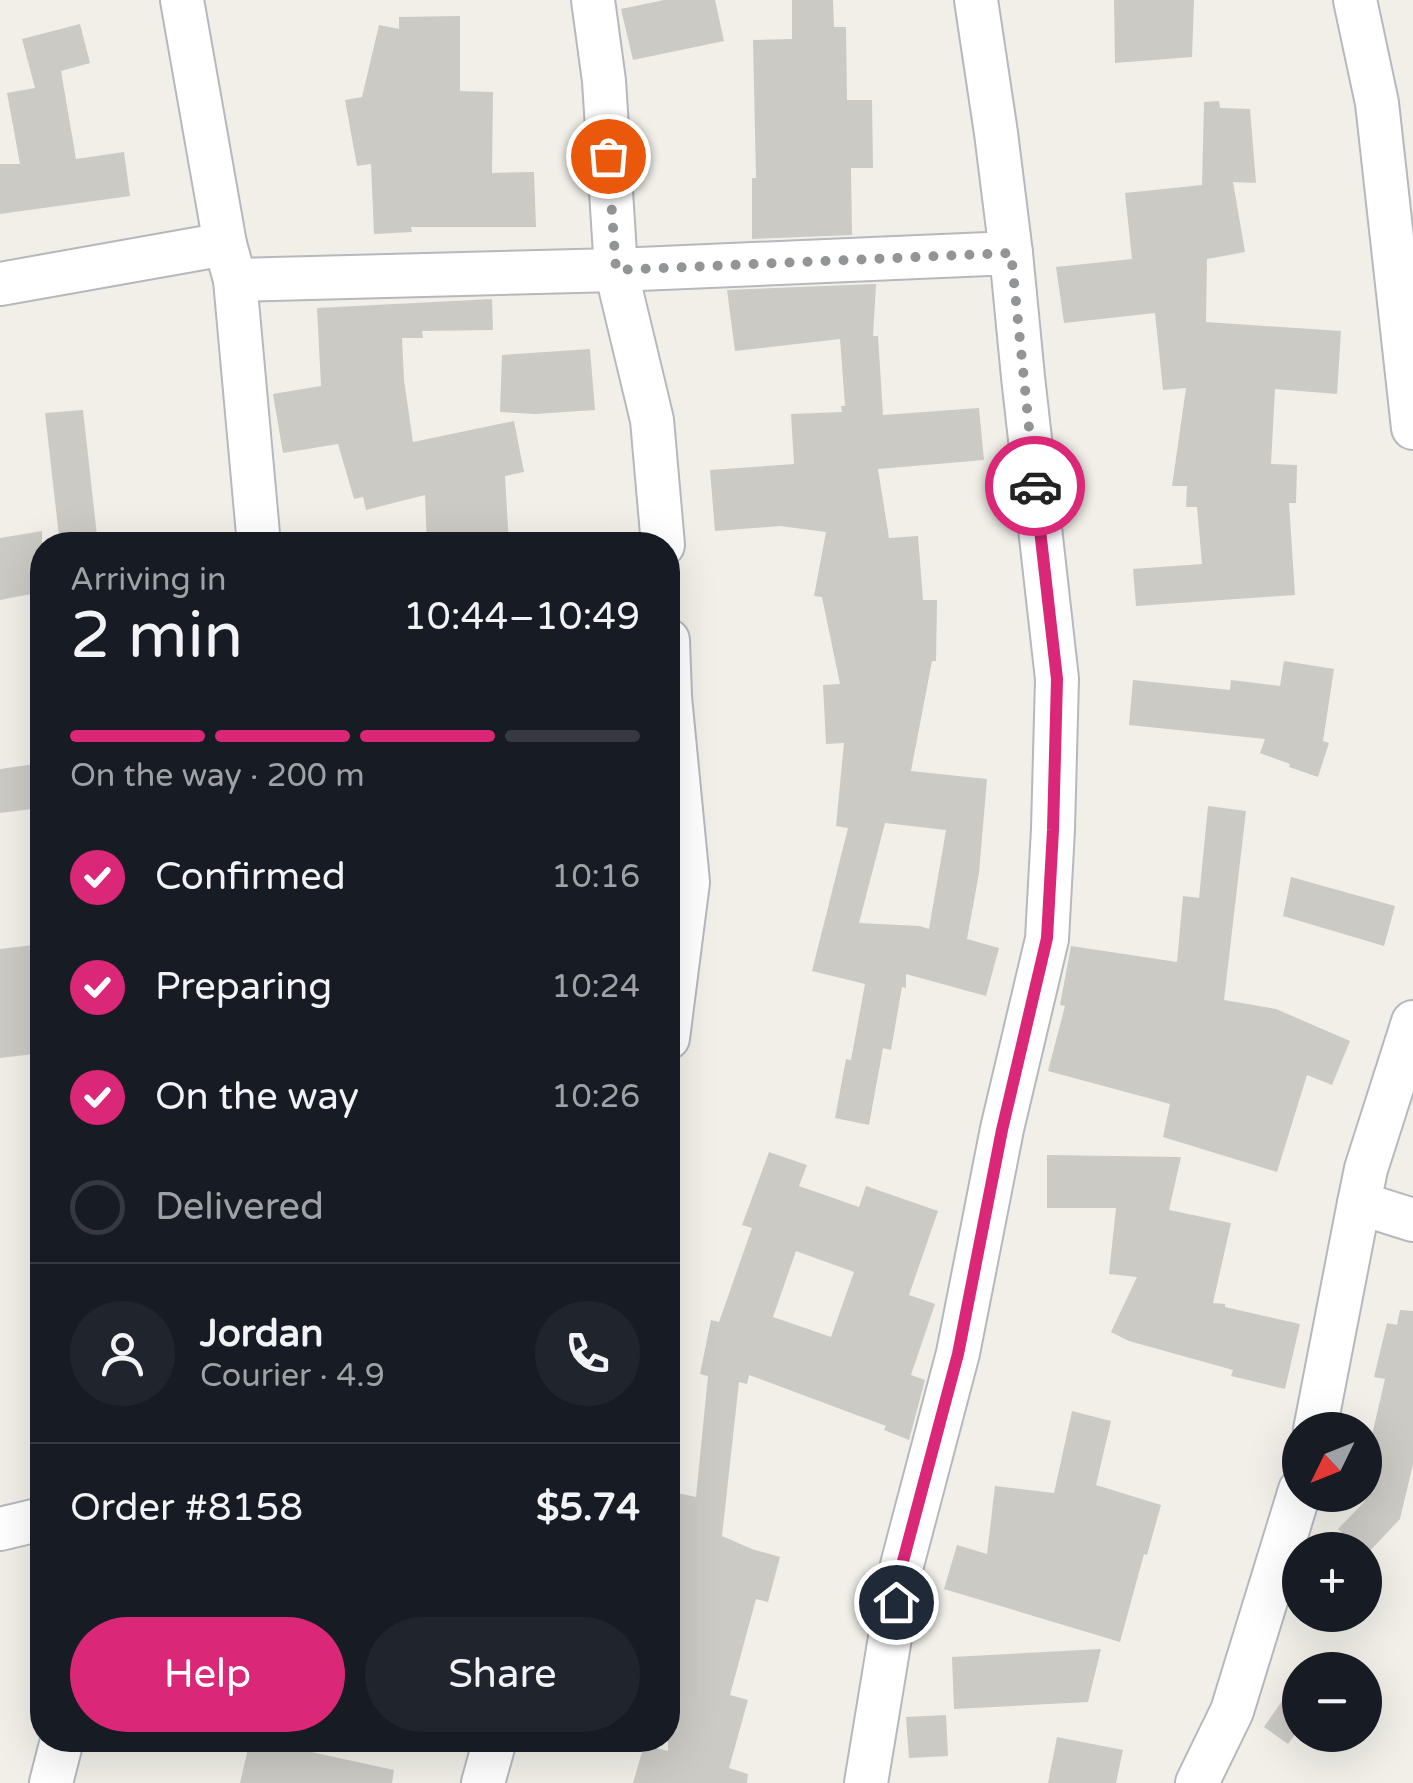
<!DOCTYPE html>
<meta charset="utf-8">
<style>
:root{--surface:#171b24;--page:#20242c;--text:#f1f3f6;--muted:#9ea1a6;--line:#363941;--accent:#db2777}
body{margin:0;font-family:"Varela Round",sans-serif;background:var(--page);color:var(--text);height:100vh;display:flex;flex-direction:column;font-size:38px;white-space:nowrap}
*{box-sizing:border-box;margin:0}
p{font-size:32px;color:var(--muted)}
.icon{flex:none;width:55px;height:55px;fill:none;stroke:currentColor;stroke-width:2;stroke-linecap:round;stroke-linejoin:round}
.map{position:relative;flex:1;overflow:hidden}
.drawer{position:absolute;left:30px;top:532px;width:650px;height:1220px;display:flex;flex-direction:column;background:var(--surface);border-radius:40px;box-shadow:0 10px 40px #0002}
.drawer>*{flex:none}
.needle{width:65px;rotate:227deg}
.controls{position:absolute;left:1282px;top:1412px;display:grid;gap:20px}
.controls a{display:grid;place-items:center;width:100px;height:100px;border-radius:50%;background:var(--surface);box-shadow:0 10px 40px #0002;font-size:50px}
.pin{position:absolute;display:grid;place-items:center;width:85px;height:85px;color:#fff;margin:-42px;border:5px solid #fff;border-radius:50%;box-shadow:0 2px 10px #0007}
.courier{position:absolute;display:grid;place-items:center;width:100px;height:100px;margin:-50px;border:8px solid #db2777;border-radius:50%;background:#fff;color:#222;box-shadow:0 2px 12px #0007}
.summary em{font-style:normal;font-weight:600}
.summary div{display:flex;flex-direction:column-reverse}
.summary{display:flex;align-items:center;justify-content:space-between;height:170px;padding:0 40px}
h1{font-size:65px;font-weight:600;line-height:75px}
.bar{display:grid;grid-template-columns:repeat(4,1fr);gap:15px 10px;align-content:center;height:120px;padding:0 40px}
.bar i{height:12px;border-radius:8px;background:var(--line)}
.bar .on{background:var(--accent)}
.bar p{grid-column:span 4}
.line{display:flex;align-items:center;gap:25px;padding:0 40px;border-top:2px solid var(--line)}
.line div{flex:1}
.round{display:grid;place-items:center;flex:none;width:105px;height:105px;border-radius:52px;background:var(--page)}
ol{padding:0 40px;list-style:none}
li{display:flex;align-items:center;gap:30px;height:110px}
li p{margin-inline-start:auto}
li .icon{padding:10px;border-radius:50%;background:var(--accent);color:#fff;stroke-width:4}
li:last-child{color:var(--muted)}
li i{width:55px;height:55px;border:5px solid var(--line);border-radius:50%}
.cta{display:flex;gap:20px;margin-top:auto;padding:20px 40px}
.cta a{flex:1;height:115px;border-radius:60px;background:var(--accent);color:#fff;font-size:40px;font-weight:600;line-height:115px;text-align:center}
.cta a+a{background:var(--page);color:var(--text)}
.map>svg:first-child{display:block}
</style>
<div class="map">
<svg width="1413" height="1783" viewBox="0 0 1413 1783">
<rect width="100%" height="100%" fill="#f1efe8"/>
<g fill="#cccac5" fill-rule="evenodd">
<polygon points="664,0 715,0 724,41 633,60 621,9"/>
<polygon points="792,0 833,0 834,27 846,27 847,100 872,100 873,168 851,168 852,235 752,239 752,178 756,178 753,40 792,39"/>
<polygon points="1114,0 1194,0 1192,57 1115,63"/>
<polygon points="460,16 460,91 493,92 492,173 534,172 536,227 411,227 412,232 374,234 371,164 357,166 345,100 362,97 379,25 399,29 399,17"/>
<polygon points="80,24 90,63 61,71 76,159 124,152 130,196 0,214 0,164 20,164 7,93 35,88 22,39"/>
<polygon points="1219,101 1220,108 1250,109 1256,183 1233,182 1245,252 1207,259 1206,322 1341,331 1337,394 1275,389 1271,464 1297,465 1296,503 1289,503 1295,595 1136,606 1133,569 1202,564 1197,507 1186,507 1187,486 1172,486 1186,388 1163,390 1155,313 1064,323 1056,267 1132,259 1125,193 1202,185 1204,102"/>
<path d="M 876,284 L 873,336 L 878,336 L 883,415 L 979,408 L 984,460 L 878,469 L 889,538 L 918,536 L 923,600 L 937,600 L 936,661 L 932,661 L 911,771 L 987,779 L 979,873 L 967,939 L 999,948 L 986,996 L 906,974 L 906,988 L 902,987 L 891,1050 L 883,1048 L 869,1125 L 835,1118 L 846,1059 L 851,1060 L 865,984 L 812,971 L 848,828 L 836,826 L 844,743 L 826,744 L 823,685 L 840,684 L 822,597 L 814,596 L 826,532 L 780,526 L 715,531 L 710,470 L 794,464 L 791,414 L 842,412 L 841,406 L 845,406 L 840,339 L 735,351 L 727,290 ZM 885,823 L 946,830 L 929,929 L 920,926 L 859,923 Z"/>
<polygon points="492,299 493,330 422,331 423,338 402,338 404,380 413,442 514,421 524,472 505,476 509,545 427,545 425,495 366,510 363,497 354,499 338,444 283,453 273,394 321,386 317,308"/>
<polygon points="590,349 595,410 535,414 500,412 502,355"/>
<polygon points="83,410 98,545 60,545 45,413"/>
<polygon points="42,531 42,592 0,600 0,538"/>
<polygon points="1284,661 1334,669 1323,741 1329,743 1318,777 1289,767 1290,764 1260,753 1265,739 1129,725 1133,680 1230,690 1231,680 1280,686"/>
<polygon points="35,764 40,808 0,813 0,769"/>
<polygon points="1208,806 1246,811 1224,1000 1276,1009 1350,1041 1332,1085 1307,1075 1277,1172 1163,1137 1170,1104 1048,1071 1065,1006 1060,1005 1071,946 1177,962 1183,896 1199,898"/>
<polygon points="1291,877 1395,906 1384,946 1283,916"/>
<polygon points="42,944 42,1053 0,1058 0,949"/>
<path d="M 769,1152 L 807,1165 L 799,1186 L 859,1207 L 866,1186 L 938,1211 L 909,1295 L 935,1304 L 911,1375 L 925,1380 L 909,1440 L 884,1430 L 886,1426 L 749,1375 L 747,1384 L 739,1382 L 722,1536 L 752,1549 L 780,1557 L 768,1602 L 756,1599 L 730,1695 L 748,1700 L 729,1768 L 748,1774 L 747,1783 L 633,1783 L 644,1745 L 668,1751 L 668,1491 L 696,1497 L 708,1376 L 700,1374 L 711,1320 L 719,1322 L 752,1228 L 742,1225 ZM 796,1251 L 854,1272 L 831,1337 L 773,1317 Z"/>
<polygon points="1047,1155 1181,1157 1169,1210 1231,1223 1213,1303 1225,1304 1225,1307 1300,1324 1285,1389 1231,1376 1233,1370 1129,1341 1111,1332 1137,1277 1109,1274 1116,1208 1047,1208"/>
<polygon points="1400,1310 1413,1311 1413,1464 1400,1519 1366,1555 1365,1550 1360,1550 1338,1529 1365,1501 1365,1465 1385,1379 1374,1377 1387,1323 1397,1325"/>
<polygon points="1072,1411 1111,1421 1096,1485 1161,1505 1147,1555 1144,1554 1120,1642 944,1589 957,1545 987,1554 995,1486 1054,1493"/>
<polygon points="1101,1649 1088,1702 954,1709 952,1657"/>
<polygon points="1300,1675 1300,1728 1288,1744 1264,1727"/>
<polygon points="946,1715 948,1756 909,1758 906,1717"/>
<polygon points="1057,1737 1123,1750 1116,1783 1048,1783"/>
<polygon points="250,1740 295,1740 293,1748 394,1770 392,1783 240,1783"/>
</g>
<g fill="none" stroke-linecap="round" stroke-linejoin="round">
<g stroke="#b5b8bc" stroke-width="46">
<g id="street">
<polyline points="182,0 225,244 235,280 259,545"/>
<polyline points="593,0 604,81 616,270 652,420 663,545"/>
<polyline points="976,0 996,133 1011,253"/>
<polyline points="1355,0 1377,103 1413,428"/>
<polyline points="235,280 616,270 1011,253 1023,377 1057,679 1053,829 1047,939 1002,1129 958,1353 902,1565 866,1783"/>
<polyline points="0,284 225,244"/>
<polyline points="668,640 670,697 688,882 668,1038"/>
<polyline points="1413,1022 1366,1169 1359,1203 1413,1220"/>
<polyline points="1315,1430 1359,1203"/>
<polyline points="0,1529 42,1519"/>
<polyline points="51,1783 62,1740"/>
<polyline points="483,1783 495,1740"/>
<polyline points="1197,1783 1232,1711 1300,1490"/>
</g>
</g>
<use href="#street" stroke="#fff" stroke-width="42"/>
</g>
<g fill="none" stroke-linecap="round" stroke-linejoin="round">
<polyline stroke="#929495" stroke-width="10" stroke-dasharray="0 18" points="608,156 616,270 1011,253 1035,486"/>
<polyline stroke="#db2777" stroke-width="12" points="896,1602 902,1565 958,1354 1002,1130 1047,938 1053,830 1057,679 1035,486"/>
</g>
</svg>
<div class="controls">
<a><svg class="needle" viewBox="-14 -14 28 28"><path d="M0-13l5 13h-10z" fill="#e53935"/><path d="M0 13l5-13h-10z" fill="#9ea1a6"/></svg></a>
<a>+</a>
<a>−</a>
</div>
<div class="pin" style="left:608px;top:156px;background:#ea580c"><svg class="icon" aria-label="bag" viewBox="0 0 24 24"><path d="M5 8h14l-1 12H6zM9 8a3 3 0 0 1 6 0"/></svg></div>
<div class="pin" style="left:896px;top:1602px;background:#1f2937"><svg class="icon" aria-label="home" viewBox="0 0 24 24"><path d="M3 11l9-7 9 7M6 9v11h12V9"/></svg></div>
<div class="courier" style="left:1035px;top:486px"><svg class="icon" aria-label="car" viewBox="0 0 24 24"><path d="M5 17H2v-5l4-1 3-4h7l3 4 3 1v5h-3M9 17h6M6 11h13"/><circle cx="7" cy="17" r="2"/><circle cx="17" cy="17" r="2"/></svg></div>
<section class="drawer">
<div class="summary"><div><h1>2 min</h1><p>Arriving in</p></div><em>10:44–10:49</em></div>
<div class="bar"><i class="on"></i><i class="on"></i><i class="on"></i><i></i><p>On the way · 200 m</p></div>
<ol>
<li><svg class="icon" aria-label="check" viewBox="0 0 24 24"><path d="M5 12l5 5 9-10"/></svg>Confirmed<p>10:16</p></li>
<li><svg class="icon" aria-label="check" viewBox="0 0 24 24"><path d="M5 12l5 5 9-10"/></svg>Preparing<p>10:24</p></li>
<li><svg class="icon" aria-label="check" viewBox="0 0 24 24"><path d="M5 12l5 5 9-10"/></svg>On the way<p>10:26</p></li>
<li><i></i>Delivered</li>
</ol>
<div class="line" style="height:180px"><a class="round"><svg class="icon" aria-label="person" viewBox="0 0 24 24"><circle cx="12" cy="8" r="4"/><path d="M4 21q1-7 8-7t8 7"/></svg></a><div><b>Jordan</b><p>Courier · 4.9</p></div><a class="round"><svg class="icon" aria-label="phone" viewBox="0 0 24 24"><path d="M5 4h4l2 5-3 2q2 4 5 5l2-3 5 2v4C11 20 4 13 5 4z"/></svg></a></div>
<div class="line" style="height:130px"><div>Order #8158</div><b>$5.74</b></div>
<div class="cta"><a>Help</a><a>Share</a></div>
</section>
</div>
